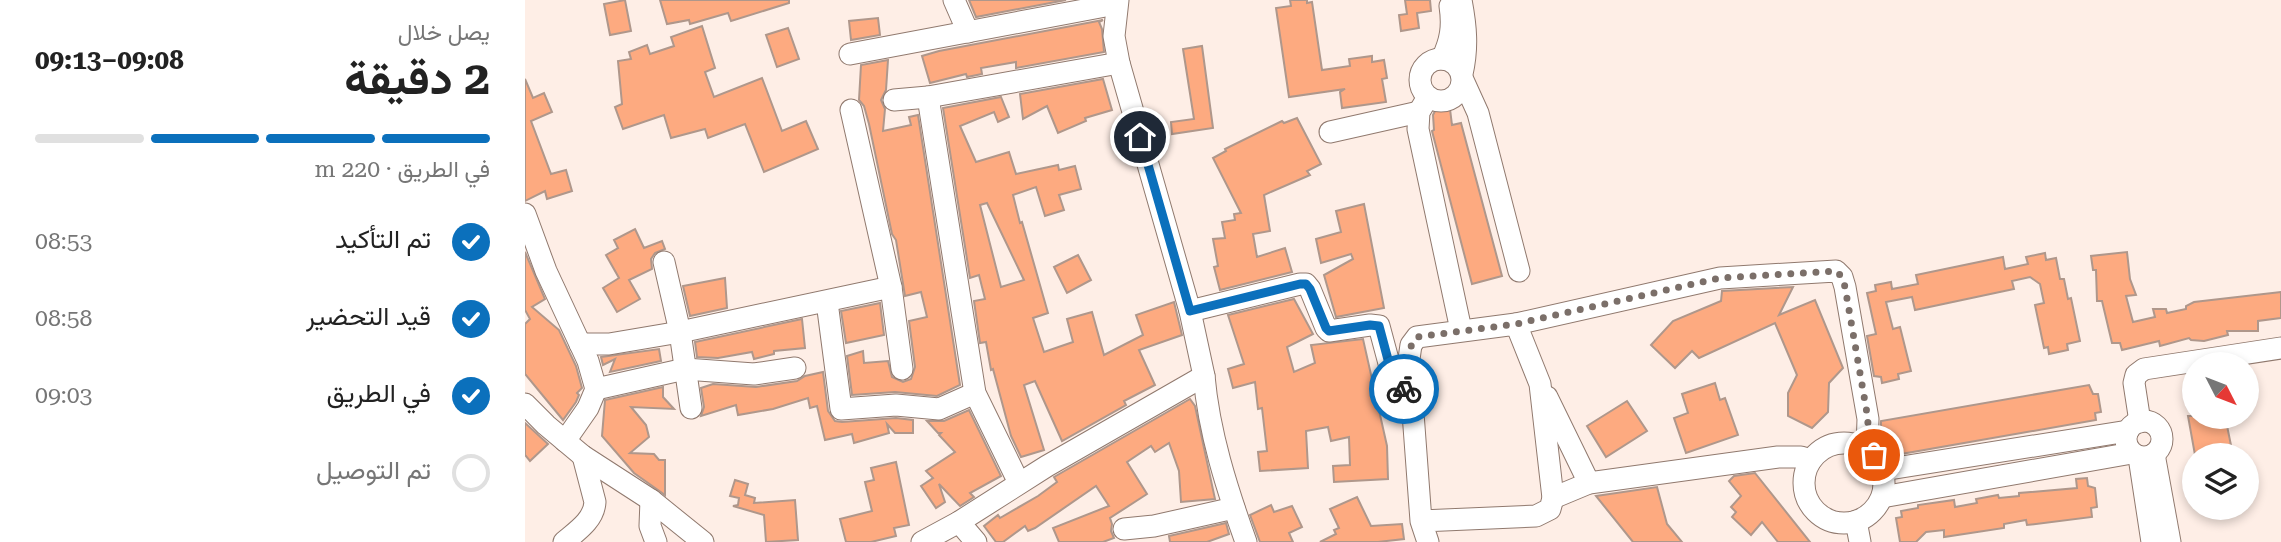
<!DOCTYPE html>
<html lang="ar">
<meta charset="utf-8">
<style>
:root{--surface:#fff;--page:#f2f2f2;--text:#222;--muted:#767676;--line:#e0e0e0;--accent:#0b70bc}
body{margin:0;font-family:"Roboto Serif",Vazirmatn,serif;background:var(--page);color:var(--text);direction:rtl;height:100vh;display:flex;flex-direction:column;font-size:26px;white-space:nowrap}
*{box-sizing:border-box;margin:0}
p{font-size:23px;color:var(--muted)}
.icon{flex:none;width:38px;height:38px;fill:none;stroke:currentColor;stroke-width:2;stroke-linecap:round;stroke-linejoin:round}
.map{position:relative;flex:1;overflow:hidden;direction:ltr}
.sheet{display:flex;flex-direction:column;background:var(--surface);width:525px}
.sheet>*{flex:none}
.needle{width:46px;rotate:132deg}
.fabs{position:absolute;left:1657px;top:352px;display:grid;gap:14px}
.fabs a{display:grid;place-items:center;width:77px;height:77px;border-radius:50%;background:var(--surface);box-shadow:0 4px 10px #0003;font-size:35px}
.pin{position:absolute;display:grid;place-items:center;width:60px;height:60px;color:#fff;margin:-30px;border:4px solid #fff;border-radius:50%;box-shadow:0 2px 7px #0007}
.courier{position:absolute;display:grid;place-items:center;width:70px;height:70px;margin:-35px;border:5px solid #0b70bc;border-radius:50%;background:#fff;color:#222;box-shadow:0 2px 9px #0007}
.head em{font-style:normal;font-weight:700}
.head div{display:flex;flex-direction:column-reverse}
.head{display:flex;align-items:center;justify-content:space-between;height:119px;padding:0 35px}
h1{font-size:46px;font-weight:700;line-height:52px}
.bar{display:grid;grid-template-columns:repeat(4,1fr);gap:10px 7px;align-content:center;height:84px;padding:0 35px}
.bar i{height:9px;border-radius:5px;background:var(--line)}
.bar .current{background:var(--accent)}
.bar p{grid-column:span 4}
ol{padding:0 35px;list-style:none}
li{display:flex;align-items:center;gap:21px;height:77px}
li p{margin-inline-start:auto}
li .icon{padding:7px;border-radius:50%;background:var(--accent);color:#fff;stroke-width:4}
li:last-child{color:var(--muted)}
li i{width:38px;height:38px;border:4px solid var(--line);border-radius:50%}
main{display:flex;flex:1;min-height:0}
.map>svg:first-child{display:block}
</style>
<main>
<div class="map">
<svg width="1756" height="542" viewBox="0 0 1756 542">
<rect width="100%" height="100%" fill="#feeee6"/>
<g fill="#fdaa80" stroke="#af978b" stroke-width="2" fill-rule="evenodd">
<polygon points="100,0 106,31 85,35 79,4"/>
<polygon points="135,0 264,0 264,3 206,21 203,13 165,24 164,20 142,24"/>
<polygon points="444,0 541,0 451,17"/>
<polygon points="765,0 782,0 782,3 787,2 797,70 825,66 824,59 847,56 847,62 859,60 862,78 857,79 861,102 817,108 815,92 820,89 764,97 751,8 766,6"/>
<polygon points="880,0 905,0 906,11 892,13 894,28 876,31 874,15 882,14"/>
<polygon points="353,18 355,35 326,40 324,21"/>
<polygon points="578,20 574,22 577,29 579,52 491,68 491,62 456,68 457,74 442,77 441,74 405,83 397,56 414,51"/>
<polygon points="177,26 190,68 180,72 189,97 237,78 257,131 281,121 293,149 239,172 220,124 183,138 180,129 146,138 139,115 98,129 90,107 97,104 93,61 106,59 104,52 122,45 125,54 149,46 146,37"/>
<polygon points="263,28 274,59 252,67 241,35"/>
<polygon points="677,46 688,128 647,134 646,122 669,119 658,49"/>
<polygon points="363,60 361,90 356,100 360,109 358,131 386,125 384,117 393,115 435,385 412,396 370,392 327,395 322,356 338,351 339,363 363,361 367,377 378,382 386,379 390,367 384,321 402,317 396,292 380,296 371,240 367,234 344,124 339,106 334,100 336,65"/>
<polygon points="0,79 8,98 19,93 27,112 6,121 26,174 41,170 47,191 22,199 20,191 0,201"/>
<polygon points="578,79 587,110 560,118 561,121 533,133 522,106 498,119 495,94"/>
<path d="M 476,97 L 484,117 L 473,122 L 469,112 L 435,126 L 451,162 L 484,152 L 491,174 L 533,165 L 534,170 L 550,166 L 556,189 L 534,195 L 539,210 L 520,216 L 511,187 L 488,195 L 495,223 L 497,222 L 523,313 L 508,318 L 519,352 L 548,342 L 542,319 L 567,312 L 579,355 L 618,335 L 611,315 L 649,302 L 657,335 L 614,350 L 630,385 L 599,401 L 601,405 L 537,441 L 510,381 L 499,385 L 519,450 L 496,457 L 486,436 L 468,369 L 466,370 L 461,342 L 455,343 L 449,301 L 460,299 L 454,275 L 445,278 L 418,108 ZM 462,203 L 499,280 L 476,287 L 455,205 Z"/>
<polygon points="925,109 927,125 936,123 977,276 947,284 907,131 909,130 908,115 910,111"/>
<polygon points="772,118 796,164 782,171 785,175 739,195 745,231 728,234 732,257 760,248 767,272 695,290 689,267 693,266 688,239 700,238 697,222 710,220 709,214 716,213 688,158 701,151 700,149 757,121 759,123"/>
<polygon points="839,204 859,308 811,317 799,275 828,259 826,254 796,263 791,239 816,232 811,211"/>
<polygon points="110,229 119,248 137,241 140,249 130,253 126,259 127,269 104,280 115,299 92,312 78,288 94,278 81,255 93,248 89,240"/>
<polygon points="0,252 20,299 7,307 34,330 51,366 57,388 52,393 54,395 51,402 38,420 0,374 0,324 5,319 0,310"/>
<polygon points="1602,252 1605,279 1611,295 1601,296 1608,322 1630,317 1628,309 1641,309 1642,313 1661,309 1661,306 1669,302 1756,292 1756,318 1733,321 1733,331 1702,331 1703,335 1679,341 1666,340 1664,338 1635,346 1634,341 1597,350 1595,343 1587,343 1577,301 1572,301 1571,270 1568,270 1566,256"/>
<polygon points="1520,253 1521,260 1531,258 1535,279 1539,279 1543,299 1546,298 1555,341 1542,344 1543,350 1524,354 1523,347 1519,348 1510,305 1519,303 1515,284 1505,277 1487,281 1489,289 1390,310 1387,297 1361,302 1368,329 1375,327 1386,371 1373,374 1374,379 1357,383 1356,377 1349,376 1342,336 1351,334 1342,293 1351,291 1350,285 1366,282 1367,289 1393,284 1391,275 1478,257 1480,269 1503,264 1501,257"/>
<polygon points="553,255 566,280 542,293 529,267"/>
<polygon points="200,278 202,308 165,316 158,286"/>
<polygon points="1268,287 1254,315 1290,300 1318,368 1304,383 1303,412 1287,428 1263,416 1263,393 1272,375 1250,323 1174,358 1167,351 1150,368 1126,345 1148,321 1196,301 1197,291"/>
<polygon points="769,299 788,334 762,347 769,372 790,363 786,345 838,339 862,446 863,479 809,482 808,466 825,465 824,437 806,441 803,427 781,431 783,468 735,471 733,452 742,451 737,408 733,409 730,382 708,388 703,369 719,364 703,315"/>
<polygon points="355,303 359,335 321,343 316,311"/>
<polygon points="277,319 280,348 249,351 249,354 229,359 227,352 193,358 172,357 170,342"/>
<polygon points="134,349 136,361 85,372 90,359 78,365 76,357"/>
<polygon points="298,372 303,411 310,421 317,422 371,418 388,420 388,433 370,433 362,424 364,433 329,443 327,434 300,440 292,406 285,408 283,398 248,409 213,415 211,405 176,416 179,407 176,388 188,384 231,387 272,381 280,376"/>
<polygon points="1190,383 1195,400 1200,398 1213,435 1161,453 1149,418 1163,413 1157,394"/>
<polygon points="1564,385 1568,394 1573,394 1576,412 1570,413 1571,420 1359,457 1358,448 1355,449 1356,421"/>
<polygon points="138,387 138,397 149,409 106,407 121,425 124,437 105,453 129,454 134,460 140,460 140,495 109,473 77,436 80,400"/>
<polygon points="665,399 670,406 690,499 656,502 654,471 644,443 630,452 626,446 602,462 622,494 585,518 587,524 586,531 589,538 578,542 534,542 528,528 584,506 571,486 510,528 503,531 500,526 478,542 471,542 459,526 473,515 475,518 513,496 532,482 529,477"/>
<polygon points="1102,401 1122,431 1081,457 1062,426"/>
<polygon points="444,410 476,476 445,493 449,497 435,506 414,484 420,502 411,508 396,486 408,478 401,471 430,452 414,435 416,433 413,433 402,421 419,421"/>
<polygon points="1663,416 1700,416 1708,455 1670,455"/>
<polygon points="0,423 23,444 5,461 0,455"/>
<polygon points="371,462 384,525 369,528 371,536 346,542 321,542 315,519 347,511 340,482 349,480 346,468"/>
<polygon points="1230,473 1285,542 1253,542 1237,522 1226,535 1207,517 1211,512 1206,507 1216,496 1204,481 1209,476"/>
<polygon points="1562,478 1563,486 1570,488 1572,507 1566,508 1567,517 1502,525 1501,520 1479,524 1479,528 1419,537 1419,530 1401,532 1391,542 1375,542 1371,518 1377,517 1376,511 1393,508 1393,505 1429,500 1430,507 1452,503 1451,499 1473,495 1474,498 1494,496 1494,493 1552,488 1551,479"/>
<polygon points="210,480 223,484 220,495 230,498 229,503 270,500 273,540 241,542 239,515 208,506 213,505 214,498 205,496"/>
<polygon points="1132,487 1142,524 1157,542 1108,542 1071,496"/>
<polygon points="832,497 846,526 877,524 879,539 853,542 795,542 811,534 809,530 814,528 805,509"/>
<polygon points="746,505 749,512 767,506 777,527 764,533 768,542 735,542 725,515"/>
<polygon points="701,523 704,534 682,542 645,542 644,536"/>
</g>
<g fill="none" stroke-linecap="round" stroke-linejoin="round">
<g stroke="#90796e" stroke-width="23">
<g id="minor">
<polyline points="429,0 443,32"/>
<path d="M 936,0 C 941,26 943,48 937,74"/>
<polyline points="325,54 591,4"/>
<circle cx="916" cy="80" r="21"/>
<path d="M 917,59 C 926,40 928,26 925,6"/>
<polyline points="938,80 953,113 994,271"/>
<polyline points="403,97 450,393 494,483"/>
<polyline points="903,97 894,112 893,129 936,330"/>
<polyline points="369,100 403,97 594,63"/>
<polyline points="326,110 366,287 377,369"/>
<polyline points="805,132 894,112"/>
<polyline points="0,214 21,271 63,361 71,389 63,408 40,441"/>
<polyline points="139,262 155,332 166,408"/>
<polyline points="302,302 316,409 371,405 414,409 450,393"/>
<polyline points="665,311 775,284 781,284 785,289 801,328 804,331 845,325 854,326 869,382 876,388 886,389"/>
<polyline points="991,324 1195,278 1311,271 1317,277 1320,287 1343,419 1342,449"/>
<polyline points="55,344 84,344 155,332 366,287"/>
<path d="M 679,376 C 684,433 702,489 721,542"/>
<polyline points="71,389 160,369 229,374 270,368"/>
<polyline points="1022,397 1064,483"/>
<polyline points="0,404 21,425 58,456 126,500 178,542"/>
<circle cx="1619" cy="439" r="18"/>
<polyline points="1615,422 1609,383 1611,375 1619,369 1756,348"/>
<circle cx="1319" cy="483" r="40"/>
<polyline points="1629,454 1645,542"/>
<polyline points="1614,457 1627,542"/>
<polyline points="1358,470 1603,431"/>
<polyline points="1357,497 1607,453"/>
<polyline points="1028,498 1064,483 1253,457 1276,457 1286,460"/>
<polyline points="126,500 125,526 131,542"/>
<polyline points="896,521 1011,516 1025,509 1028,498 1015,384 991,324 892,337 886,345 884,359 896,521 903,542"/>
<polyline points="1331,521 1335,542"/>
<polyline points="434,522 451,542"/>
<polyline points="599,529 629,526 709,508"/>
<path d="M 39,542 C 52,531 69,520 70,502 L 58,456"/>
<polyline points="397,542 434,522 522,466 679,376 665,311 594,63 589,36 593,0"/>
</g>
</g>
<use href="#minor" stroke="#fff" stroke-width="21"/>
</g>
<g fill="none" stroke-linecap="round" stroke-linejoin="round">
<path stroke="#7b6f69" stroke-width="7" stroke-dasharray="0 12.6" d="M 879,389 L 886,389 C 885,372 879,350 892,337 L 991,324 L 1195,278 L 1311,271 L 1317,277 L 1320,287 L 1343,419 L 1342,449 L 1349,455"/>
<polyline stroke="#0b70bc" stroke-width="9" points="615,137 665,311 775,284 781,284 785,289 801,328 804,331 845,325 854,326 869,382 871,387 879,389"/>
</g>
</svg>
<div class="fabs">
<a><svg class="needle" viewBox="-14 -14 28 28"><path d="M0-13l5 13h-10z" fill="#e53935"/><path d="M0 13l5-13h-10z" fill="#767676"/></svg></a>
<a><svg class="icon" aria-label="layers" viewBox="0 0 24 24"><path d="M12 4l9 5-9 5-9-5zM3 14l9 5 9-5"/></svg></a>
</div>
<div class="pin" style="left:1349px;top:455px;background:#ea580c"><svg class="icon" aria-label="bag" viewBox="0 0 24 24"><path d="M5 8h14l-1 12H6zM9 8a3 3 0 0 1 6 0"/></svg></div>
<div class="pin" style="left:615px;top:137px;background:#1f2937"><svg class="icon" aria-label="home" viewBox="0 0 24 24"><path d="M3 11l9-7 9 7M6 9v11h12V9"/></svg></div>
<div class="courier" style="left:879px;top:389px"><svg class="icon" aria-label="bike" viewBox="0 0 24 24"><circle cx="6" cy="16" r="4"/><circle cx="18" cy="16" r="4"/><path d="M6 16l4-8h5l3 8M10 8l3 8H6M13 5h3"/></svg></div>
</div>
<section class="sheet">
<div class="head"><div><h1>2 دقيقة</h1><p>يصل خلال</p></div><em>09:08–09:13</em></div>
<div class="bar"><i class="current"></i><i class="current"></i><i class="current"></i><i></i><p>في الطريق · 220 m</p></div>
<ol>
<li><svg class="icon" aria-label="check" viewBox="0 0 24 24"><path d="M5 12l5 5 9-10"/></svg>تم التأكيد<p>08:53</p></li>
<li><svg class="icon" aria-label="check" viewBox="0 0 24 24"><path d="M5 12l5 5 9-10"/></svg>قيد التحضير<p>08:58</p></li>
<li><svg class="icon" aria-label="check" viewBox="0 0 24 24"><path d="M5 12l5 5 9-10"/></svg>في الطريق<p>09:03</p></li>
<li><i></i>تم التوصيل</li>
</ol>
</section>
</main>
